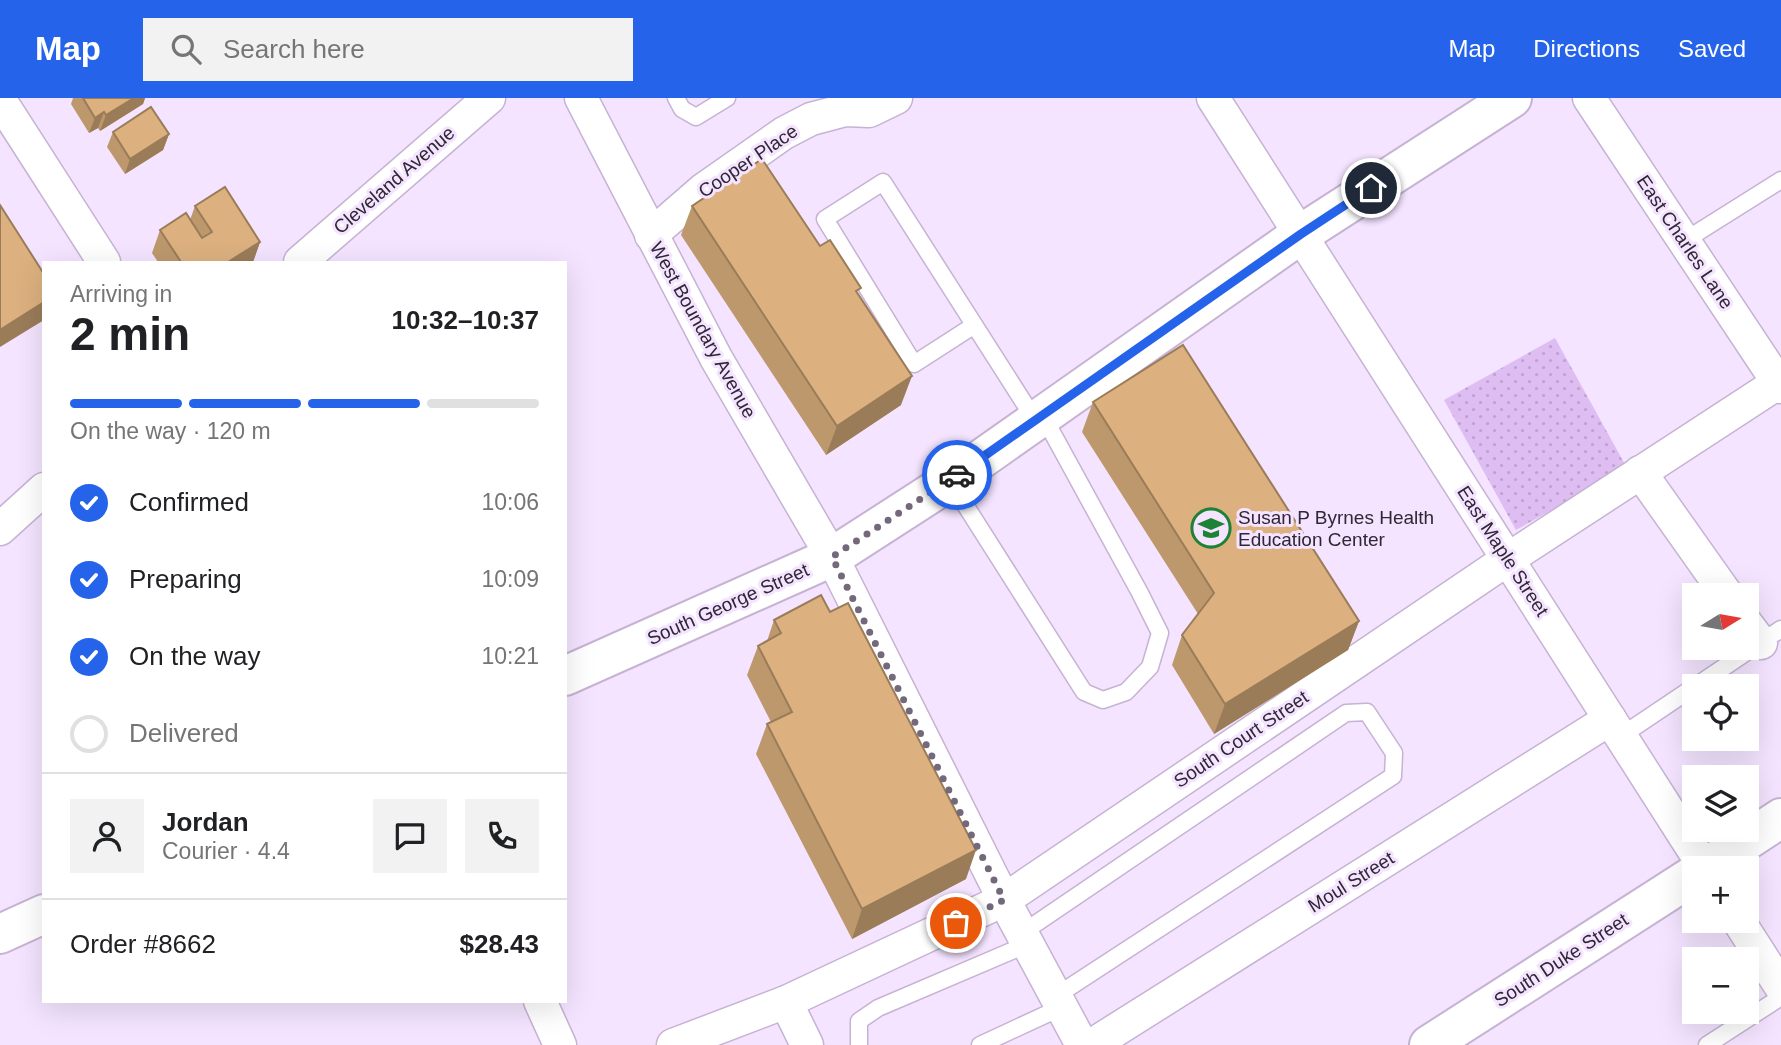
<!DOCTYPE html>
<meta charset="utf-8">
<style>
:root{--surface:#fff;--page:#f2f2f2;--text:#202124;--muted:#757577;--line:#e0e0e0;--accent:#2563eb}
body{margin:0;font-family:Helvetica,sans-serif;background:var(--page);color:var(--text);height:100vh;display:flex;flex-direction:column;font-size:26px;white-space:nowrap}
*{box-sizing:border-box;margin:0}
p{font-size:23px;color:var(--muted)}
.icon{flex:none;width:38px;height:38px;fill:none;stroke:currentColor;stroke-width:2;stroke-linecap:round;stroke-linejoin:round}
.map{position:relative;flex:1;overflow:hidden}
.sheet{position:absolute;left:42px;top:163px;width:525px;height:742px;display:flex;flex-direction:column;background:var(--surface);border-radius:0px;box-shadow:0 7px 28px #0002}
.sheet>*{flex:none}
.needle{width:46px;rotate:79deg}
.buttons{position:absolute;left:1682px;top:485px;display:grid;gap:14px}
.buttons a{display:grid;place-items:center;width:77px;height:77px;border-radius:0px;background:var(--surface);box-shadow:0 7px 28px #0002;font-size:35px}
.pin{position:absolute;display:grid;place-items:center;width:60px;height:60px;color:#fff;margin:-30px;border:4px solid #fff;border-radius:50%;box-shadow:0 2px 7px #0007}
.courier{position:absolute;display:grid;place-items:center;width:70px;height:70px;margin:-35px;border:5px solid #2563eb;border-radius:50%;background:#fff;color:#222;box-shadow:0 2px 9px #0007}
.head em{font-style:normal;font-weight:700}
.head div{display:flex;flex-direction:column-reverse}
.head{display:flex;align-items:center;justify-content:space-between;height:119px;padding:0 28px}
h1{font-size:46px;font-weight:700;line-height:52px}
.bar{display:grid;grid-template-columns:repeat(4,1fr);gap:10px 7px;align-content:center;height:84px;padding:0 28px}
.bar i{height:9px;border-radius:5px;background:var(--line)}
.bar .current{background:var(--accent)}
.bar p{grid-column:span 4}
.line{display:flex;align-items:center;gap:18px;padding:0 28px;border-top:2px solid var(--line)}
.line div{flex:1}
.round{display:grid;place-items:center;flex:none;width:74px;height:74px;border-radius:0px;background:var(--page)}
ol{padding:0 28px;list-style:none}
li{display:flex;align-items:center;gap:21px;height:77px}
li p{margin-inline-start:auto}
li .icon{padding:7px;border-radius:50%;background:var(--accent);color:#fff;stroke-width:4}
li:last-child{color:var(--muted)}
li i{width:38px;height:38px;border:4px solid var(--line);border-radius:50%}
header{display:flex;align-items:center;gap:42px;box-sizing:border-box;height:98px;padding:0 35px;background:var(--accent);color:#fff}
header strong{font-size:33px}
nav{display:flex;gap:38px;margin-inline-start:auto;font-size:24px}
.search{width:490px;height:63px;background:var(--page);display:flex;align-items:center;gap:18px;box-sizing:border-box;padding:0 24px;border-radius:0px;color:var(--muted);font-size:26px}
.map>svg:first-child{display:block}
</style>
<header>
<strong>Map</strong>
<div class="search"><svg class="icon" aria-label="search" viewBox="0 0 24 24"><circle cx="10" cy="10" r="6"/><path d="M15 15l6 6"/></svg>Search here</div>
<nav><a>Map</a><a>Directions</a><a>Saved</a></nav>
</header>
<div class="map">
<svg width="1781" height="947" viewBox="0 0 1781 947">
<defs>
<pattern id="park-dots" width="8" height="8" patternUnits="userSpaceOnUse" patternTransform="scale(1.75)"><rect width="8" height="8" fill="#debdf3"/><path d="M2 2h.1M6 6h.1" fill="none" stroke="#bfa2d1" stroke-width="1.8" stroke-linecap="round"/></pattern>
</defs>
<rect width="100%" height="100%" fill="#f4e4ff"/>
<polygon fill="url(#park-dots)" points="1555,240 1627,370 1516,432 1444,302"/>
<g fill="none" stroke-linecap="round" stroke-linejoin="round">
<g stroke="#c6b3d3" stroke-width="19">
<g id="lane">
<polyline points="676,0 682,11 696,19 727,0"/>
<polyline points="1684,143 1781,82"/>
<polyline points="973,228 914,266 825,121 883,84 1035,322"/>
<polyline points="950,383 1084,594 1103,602 1126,594 1150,569 1160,535 1140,495 1042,316"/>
<polyline points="1696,588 1781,531"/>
<polyline points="1621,638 1694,589"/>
<polyline points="1022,835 1346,615 1367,614 1394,655 1393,678 1056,898"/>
<polyline points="859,947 859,923 878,910 1028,846"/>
<polyline points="980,947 1062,909"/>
<polyline points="1707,947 1781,899"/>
</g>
</g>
<g stroke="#c6b3d3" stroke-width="35">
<g id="street">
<polyline points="581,0 716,260 832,459 1004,802 1082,947"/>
<polyline points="1213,0 1705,770"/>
<polyline points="1589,0 1781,289"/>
<polyline points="0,2 104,164"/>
<polyline points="651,137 704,91 784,35 811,21 845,12 869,13 896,0"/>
<polyline points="300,164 489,0"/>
<polyline points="1640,374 1727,497"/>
<polyline points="0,431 44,391"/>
<polyline points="1746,525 1761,545"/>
<polyline points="1738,822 1781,889"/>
<polyline points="540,903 560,947"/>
<polyline points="786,904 807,947"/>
<polyline points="673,947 786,904 1004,802 1508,461 1781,283"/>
<polyline points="1092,947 1610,621"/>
</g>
</g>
<g stroke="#c6b3d3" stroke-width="42">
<g id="secondary">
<polyline points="1705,770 1781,720"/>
<polyline points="1429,947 1694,777"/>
</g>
</g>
<g stroke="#c6b3d3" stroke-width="42">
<g id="primary">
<polyline points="565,578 832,459 950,383 1301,136 1512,0"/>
<polyline points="0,836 44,816"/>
</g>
</g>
<use href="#lane" stroke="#fff" stroke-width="16"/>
<use href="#street" stroke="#fff" stroke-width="32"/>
<use href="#secondary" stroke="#fff" stroke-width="38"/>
<use href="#primary" stroke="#fff" stroke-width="38"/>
</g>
<g fill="#bd986d">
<polygon points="73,0 145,0 143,6 100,33 98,30 89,35 71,6"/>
<polygon points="113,34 169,36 163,52 125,76 107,49"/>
<polygon points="195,108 260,144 253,164 158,164 152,155 160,132 190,122"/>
<polygon points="692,108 820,148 859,197 901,307 826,357 681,137"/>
<polygon points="1093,304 1359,523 1348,552 1214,636 1172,567 1182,537 1198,516 1082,334"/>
<polygon points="774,522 966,781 852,841 756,656 767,626 771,624 747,577 758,548 767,543"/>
</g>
<g fill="#9a7c59">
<polygon points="134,0 145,0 143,6 100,33 106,17"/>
<polygon points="104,14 98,30 89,35 95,20"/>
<polygon points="169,36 163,52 125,76 130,61"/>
<polygon points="260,144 253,164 228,164"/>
<polygon points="44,204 44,222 0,249 0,232"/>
<polygon points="912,278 901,307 826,357 837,328"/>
<polygon points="1359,523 1348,552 1214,636 1225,606"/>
<polygon points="976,752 966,781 852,841 862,811"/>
</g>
<g fill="#dcb17f" stroke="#9a7c59" stroke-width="2">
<polygon points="83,0 134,0 106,17 104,14 95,20"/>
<polygon points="151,9 169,36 130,61 113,34"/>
<polygon points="762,61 820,148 830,142 861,190 856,193 912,278 837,328 692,108"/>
<polygon points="225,89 260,144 228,164 181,164 160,132 186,115 202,140 212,134 195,108"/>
<polygon points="0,107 44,176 44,204 0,232"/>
<polygon points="1183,247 1359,523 1225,606 1182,537 1214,495 1093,304"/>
<polygon points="821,497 830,514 848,505 976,752 862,811 767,626 792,614 758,548 781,535 774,522"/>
</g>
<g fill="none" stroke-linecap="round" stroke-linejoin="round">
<polyline stroke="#74697b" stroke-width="7" stroke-dasharray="0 12.6" points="956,825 1004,802 832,459 957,377"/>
<polyline stroke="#2563eb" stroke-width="9" points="957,377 1301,136 1371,90"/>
</g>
<defs>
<g id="school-ring" transform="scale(2.0125)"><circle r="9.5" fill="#f4e4ff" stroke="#1d8236" stroke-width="1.5"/><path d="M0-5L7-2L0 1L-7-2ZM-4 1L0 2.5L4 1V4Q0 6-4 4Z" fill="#1d8236"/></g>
</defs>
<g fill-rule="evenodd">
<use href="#school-ring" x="1211" y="430"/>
</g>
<g text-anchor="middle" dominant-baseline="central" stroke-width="6" stroke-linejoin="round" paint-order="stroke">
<g font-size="19" fill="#2f2734" stroke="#f4e4ff">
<text transform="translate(748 63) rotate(-34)">Cooper Place</text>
<text transform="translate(394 82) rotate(-41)">Cleveland Avenue</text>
<text transform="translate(1685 144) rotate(56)">East Charles Lane</text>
<text transform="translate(703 232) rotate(61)">West Boundary Avenue</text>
<text transform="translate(1503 453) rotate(57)">East Maple Street</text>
<text transform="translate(728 506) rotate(-24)">South George Street</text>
<text transform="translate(1241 641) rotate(-34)">South Court Street</text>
<text transform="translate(1351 784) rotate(-32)">Moul Street</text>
<text transform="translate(1561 862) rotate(-33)">South Duke Street</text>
</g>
<g font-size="19" fill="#2f2734" stroke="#f4e4ff" text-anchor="start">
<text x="1238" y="419">Susan P Byrnes Health<tspan x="1238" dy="22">Education Center</tspan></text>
</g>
</g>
</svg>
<div class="buttons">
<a><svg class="needle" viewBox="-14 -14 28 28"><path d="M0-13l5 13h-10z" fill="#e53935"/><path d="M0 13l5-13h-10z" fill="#757577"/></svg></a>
<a><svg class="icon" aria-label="locate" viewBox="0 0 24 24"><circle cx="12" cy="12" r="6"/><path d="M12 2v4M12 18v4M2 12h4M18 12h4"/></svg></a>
<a><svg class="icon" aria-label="layers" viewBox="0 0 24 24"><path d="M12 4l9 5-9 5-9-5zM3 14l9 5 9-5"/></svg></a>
<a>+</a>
<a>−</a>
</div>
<div class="pin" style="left:956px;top:825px;background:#ea580c"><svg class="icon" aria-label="bag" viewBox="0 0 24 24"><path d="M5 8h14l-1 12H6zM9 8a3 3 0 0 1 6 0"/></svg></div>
<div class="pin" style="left:1371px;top:90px;background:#1f2937"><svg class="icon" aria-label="home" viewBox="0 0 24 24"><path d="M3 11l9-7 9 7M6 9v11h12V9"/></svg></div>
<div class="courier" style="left:957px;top:377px"><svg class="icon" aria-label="car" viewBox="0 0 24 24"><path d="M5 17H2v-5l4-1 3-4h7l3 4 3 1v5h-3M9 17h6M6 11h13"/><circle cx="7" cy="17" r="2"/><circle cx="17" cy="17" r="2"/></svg></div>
<section class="sheet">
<div class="head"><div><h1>2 min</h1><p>Arriving in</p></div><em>10:32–10:37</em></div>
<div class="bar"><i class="current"></i><i class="current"></i><i class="current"></i><i></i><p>On the way · 120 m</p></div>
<ol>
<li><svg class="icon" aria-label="check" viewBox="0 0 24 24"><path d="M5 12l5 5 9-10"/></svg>Confirmed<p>10:06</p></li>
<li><svg class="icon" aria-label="check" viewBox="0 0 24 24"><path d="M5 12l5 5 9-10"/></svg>Preparing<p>10:09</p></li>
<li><svg class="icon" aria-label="check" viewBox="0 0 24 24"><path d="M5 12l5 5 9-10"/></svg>On the way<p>10:21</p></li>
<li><i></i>Delivered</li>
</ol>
<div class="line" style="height:126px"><a class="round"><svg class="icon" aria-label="person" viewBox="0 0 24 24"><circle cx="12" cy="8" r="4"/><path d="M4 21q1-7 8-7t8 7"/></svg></a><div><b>Jordan</b><p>Courier · 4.4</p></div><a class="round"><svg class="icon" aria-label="chat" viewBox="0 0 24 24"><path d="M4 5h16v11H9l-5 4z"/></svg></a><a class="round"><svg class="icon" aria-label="phone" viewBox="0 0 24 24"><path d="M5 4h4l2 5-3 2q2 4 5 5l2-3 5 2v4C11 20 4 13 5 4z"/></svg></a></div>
<div class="line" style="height:91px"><div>Order #8662</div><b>$28.43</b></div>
</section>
</div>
